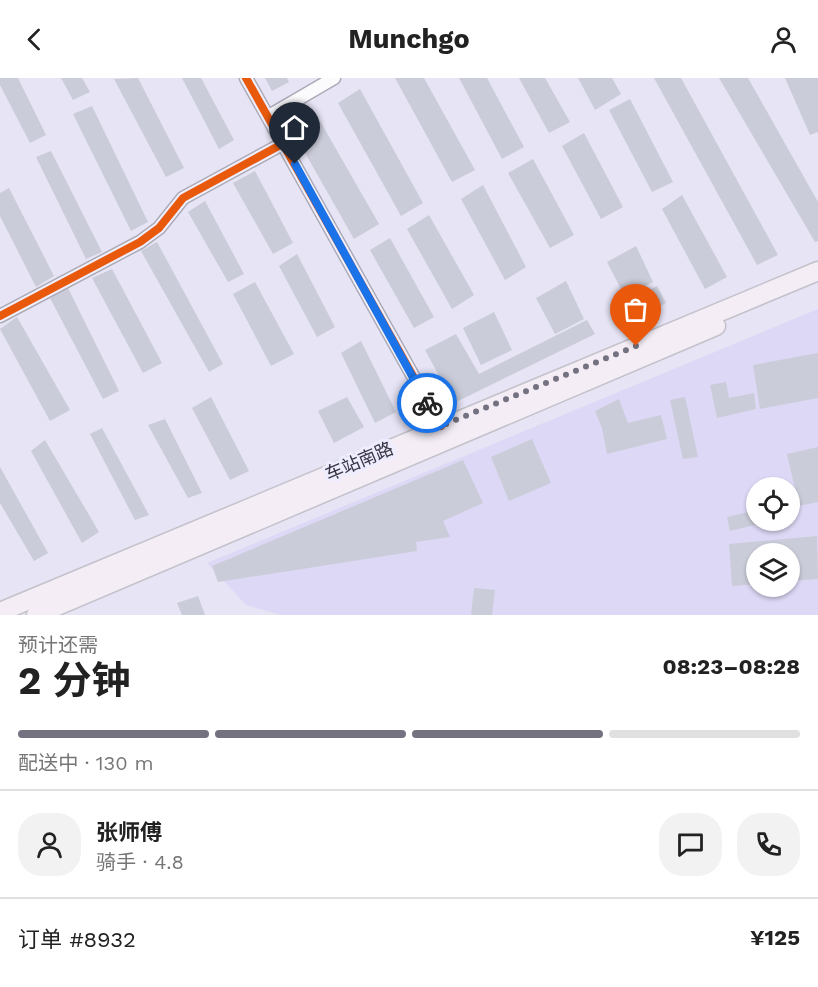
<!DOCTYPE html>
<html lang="zh">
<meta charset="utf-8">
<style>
:root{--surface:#fff;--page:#f2f2f2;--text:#222;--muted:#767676;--line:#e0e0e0;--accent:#747280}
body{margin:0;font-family:"Work Sans","Noto Sans SC",sans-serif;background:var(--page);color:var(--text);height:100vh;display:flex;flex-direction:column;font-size:22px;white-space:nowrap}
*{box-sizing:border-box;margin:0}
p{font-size:20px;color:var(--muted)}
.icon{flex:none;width:33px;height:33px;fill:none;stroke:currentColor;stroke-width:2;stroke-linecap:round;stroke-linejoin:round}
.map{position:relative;height:537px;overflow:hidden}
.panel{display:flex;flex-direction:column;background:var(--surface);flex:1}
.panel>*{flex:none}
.buttons{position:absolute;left:746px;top:399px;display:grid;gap:12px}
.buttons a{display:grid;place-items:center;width:54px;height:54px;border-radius:50%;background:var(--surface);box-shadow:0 2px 4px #0004;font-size:30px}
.pin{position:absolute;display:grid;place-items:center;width:51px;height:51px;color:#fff;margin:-62px -26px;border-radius:50% 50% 50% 0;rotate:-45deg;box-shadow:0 0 6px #0007}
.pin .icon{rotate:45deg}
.courier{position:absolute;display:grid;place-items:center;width:60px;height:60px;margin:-30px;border:4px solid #1a73e8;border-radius:50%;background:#fff;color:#222;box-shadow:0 2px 8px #0007}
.headline em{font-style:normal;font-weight:700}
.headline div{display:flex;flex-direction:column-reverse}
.headline{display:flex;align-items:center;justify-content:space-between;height:102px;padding:0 18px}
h1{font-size:39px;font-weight:700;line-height:45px}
.bar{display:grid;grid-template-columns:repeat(4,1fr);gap:9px 6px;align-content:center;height:72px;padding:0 18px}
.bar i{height:8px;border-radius:4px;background:var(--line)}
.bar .selected{background:var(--accent)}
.bar p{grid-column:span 4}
.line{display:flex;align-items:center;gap:15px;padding:0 18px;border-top:2px solid var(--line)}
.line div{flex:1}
.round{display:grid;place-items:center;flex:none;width:63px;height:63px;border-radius:24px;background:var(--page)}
header{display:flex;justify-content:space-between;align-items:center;height:78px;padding:0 18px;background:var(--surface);font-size:27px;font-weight:700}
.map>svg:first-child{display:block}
</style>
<header><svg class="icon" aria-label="back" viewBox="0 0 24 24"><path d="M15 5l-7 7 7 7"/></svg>Munchgo<svg class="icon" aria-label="person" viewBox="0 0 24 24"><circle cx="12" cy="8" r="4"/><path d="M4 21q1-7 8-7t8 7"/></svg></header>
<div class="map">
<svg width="818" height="537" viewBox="0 0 818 537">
<rect width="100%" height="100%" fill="#e6e4f5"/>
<path fill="#ddd8f5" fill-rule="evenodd" d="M 818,231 L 818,537 L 281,537 L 246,527 L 207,485 ZM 756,410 L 789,410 L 789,442 L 756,442 ZM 756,476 L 789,476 L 789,508 L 756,508 Z"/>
<g fill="#caccd9">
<polygon points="0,0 18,0 46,57 30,65 0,7"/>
<polygon points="61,0 82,0 90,14 73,22"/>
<polygon points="138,0 184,90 166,99 114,1"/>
<polygon points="182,0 201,0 234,62 219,71"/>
<polygon points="265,0 287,0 289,4 272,13"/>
<polygon points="395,0 424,0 475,92 452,104"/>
<polygon points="459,0 487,0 524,69 502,81"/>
<polygon points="519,0 545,0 570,44 549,55"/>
<polygon points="578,0 612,0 621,16 595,32"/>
<polygon points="654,0 681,0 778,177 757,187"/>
<polygon points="719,0 748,0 818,124 818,163 815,164"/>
<polygon points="785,0 818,0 818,54 810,57"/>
<polygon points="360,11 423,125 401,138 338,25"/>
<polygon points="630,21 673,104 652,114 609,32"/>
<polygon points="92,28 148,144 131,153 73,36"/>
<polygon points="316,36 379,146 354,161 292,52"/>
<polygon points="584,55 623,129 601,141 562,68"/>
<polygon points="51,73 102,174 86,181 36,79"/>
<polygon points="533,81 574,157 550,170 508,95"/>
<polygon points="255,93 293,165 273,176 233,105"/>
<polygon points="483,107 526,189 505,202 461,121"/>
<polygon points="9,110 54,198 36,209 0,138 0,115"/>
<polygon points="682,117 727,199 705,211 662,131"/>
<polygon points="205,123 244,196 228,204 188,134"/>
<polygon points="429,137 474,217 452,231 407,151"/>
<polygon points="390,160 434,239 414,250 370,172"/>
<polygon points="157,164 223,286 209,294 141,173"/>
<polygon points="636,168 653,204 625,219 607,184"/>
<polygon points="297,176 335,249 317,259 279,188"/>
<polygon points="112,191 162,285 143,295 92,200"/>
<polygon points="566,203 584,241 555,256 536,220"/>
<polygon points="255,204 294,276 271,288 233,216"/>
<polygon points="657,208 666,225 625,246 617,228"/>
<polygon points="68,210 119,313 103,321 50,220"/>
<polygon points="494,234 512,272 481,287 463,250"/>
<polygon points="17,239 70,332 50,343 0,251"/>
<polygon points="587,242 595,256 454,325 425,272 456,256 479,296"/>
<polygon points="361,263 396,334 375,345 341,275"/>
<polygon points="818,275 818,320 760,331 753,287"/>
<polygon points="726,304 729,320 754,315 756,331 717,340 710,307"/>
<polygon points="211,319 249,393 230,402 192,330"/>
<polygon points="347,319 364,349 334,365 318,333"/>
<polygon points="685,319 698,379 683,381 670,322"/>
<polygon points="619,321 628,345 661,337 667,361 607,376 602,350 595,333"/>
<polygon points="165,341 202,415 188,420 148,347"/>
<polygon points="102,350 149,437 135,442 90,356"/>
<polygon points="532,361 551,405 509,423 491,379"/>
<polygon points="45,362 99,454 82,465 31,373"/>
<polygon points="818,369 818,424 799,428 787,376"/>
<polygon points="463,382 483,425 443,443 450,459 416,464 417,473 218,504 212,488"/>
<polygon points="0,389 48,475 34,483 0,425"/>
<polygon points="756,432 756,442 771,443 730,453 727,439"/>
<polygon points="817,458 818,501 789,503 789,476 756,476 756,506 732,508 729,466"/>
<polygon points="474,510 495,512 492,537 471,537"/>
<polygon points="198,518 205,537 182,537 177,525"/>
</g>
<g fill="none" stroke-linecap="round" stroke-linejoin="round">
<g stroke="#abaab7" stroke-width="15">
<g id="minor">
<polyline points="246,0 441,348"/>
<polyline points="269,38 334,0"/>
<polyline points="0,238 140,164 159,150 183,120 284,65"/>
</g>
</g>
<g stroke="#c3c2ca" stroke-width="21">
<g id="primary">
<polyline points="0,534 818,193"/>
<polyline points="36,537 716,248"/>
</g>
</g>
<use href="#minor" stroke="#fbfbfe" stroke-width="12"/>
<use href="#primary" stroke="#f4edf6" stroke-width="18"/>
<g stroke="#eeecff" stroke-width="11">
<g id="cycleway">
<polyline points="246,0 441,348"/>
<polyline points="0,238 140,164 159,150 183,120 284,65"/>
</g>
</g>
<use href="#cycleway" stroke="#e8590c" stroke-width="8"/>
</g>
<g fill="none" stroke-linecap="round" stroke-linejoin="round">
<polyline stroke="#747280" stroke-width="6" stroke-dasharray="0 10.8" points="427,325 441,348 636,268"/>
<polyline stroke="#1a73e8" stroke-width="8" points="295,86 427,325"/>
</g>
<g text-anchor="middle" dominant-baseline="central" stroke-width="6" stroke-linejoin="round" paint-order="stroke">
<g font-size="18" fill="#373541" stroke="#eeecff">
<text transform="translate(359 383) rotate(-23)">车站南路</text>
</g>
</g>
</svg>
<div class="buttons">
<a><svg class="icon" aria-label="locate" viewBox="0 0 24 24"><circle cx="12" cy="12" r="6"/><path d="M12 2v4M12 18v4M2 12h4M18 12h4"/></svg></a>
<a><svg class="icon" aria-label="layers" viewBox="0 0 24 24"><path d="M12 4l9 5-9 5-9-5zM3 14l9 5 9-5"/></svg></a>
</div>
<div class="pin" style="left:636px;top:268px;background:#ea580c"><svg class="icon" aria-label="bag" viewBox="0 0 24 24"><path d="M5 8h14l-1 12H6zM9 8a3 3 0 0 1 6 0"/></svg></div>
<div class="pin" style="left:295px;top:86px;background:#1f2937"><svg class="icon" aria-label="home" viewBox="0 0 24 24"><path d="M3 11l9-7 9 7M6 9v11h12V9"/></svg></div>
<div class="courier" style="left:427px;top:325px"><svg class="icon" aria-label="bike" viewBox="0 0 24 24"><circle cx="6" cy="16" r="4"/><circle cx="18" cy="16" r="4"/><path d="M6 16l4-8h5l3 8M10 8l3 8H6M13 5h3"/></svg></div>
</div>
<section class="panel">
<div class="headline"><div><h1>2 分钟</h1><p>预计还需</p></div><em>08:23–08:28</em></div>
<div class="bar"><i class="selected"></i><i class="selected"></i><i class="selected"></i><i></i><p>配送中 · 130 m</p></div>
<div class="line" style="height:108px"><a class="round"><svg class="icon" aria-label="person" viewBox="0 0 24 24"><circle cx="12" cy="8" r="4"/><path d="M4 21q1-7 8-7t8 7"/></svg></a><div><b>张师傅</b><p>骑手 · 4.8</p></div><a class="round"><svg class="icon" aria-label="chat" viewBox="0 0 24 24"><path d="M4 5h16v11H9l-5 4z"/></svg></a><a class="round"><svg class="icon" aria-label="phone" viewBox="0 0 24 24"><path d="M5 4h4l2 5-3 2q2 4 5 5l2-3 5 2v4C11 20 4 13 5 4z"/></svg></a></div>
<div class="line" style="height:78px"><div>订单 #8932</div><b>¥125</b></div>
</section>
